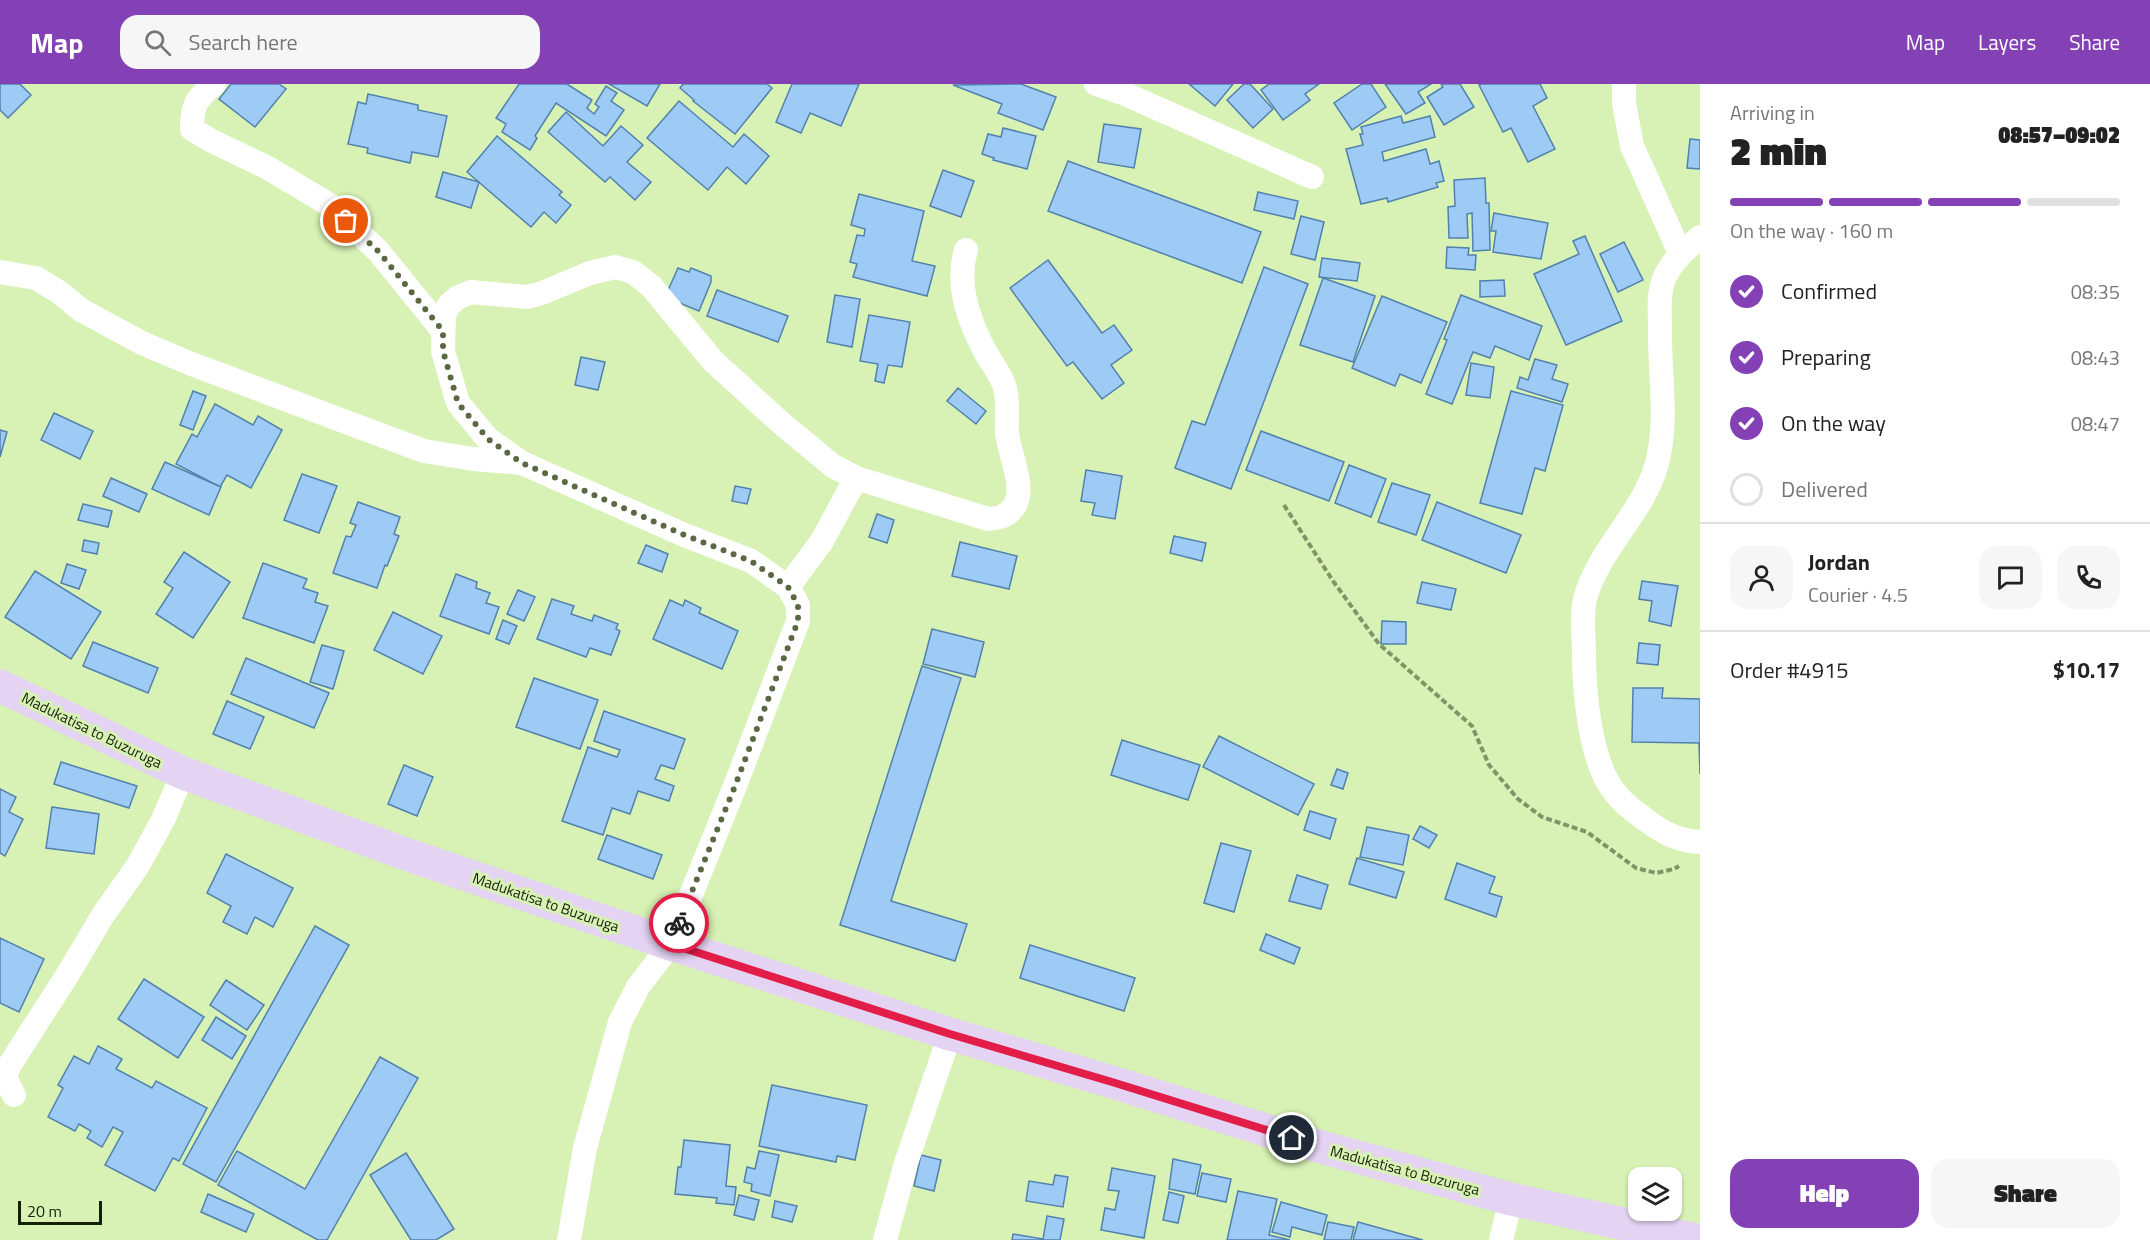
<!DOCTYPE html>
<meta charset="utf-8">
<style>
:root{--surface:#fff;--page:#f6f6f6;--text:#222;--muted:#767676;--line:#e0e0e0;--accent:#8441b6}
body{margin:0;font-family:"Titillium Web",sans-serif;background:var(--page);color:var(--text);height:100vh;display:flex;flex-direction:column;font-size:22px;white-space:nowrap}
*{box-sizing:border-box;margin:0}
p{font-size:20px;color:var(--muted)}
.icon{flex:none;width:33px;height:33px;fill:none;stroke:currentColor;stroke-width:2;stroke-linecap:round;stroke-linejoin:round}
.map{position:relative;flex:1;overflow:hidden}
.panel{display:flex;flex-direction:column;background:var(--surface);width:450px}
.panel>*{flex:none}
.controls{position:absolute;left:1628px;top:1083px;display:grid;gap:12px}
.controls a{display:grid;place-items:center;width:54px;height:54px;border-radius:12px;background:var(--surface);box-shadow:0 2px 4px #0004;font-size:30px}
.scale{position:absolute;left:18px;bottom:15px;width:84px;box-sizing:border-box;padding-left:6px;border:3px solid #161f07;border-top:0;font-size:16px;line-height:21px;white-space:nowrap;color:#161f07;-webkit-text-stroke:4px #d7f2b4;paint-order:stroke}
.pin{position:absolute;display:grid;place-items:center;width:51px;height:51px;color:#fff;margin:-26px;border:3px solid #fff;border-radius:50%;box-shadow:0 2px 6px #0007}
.courier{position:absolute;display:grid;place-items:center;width:60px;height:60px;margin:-30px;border:4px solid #e11d48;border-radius:50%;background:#fff;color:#222;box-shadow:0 2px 8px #0007}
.headline em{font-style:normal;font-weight:800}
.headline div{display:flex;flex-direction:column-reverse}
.headline{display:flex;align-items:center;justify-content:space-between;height:102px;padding:0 30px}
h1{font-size:39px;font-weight:800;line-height:45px}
.bar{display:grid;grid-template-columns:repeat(4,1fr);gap:9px 6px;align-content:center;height:72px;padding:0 30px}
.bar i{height:8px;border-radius:4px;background:var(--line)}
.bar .current{background:var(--accent)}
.bar p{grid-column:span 4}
.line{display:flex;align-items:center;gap:15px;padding:0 30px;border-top:2px solid var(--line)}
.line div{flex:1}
.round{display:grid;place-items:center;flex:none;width:63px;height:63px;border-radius:18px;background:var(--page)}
ol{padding:0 30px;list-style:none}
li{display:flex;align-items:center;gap:18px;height:66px}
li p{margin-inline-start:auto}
li .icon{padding:6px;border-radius:50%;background:var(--accent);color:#fff;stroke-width:4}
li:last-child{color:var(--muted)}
li i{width:33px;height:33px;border:3px solid var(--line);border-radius:50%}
.cta{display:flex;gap:12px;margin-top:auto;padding:12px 30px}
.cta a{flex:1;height:69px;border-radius:18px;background:var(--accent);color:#fff;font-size:24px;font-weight:800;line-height:69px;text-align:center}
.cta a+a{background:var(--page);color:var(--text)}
header{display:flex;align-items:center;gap:36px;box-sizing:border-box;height:84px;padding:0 30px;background:var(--accent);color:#fff}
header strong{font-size:28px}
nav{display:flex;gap:33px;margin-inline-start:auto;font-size:21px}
.search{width:420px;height:54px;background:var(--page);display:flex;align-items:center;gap:15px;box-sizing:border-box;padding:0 21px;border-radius:18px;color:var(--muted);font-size:22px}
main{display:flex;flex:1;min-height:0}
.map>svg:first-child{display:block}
</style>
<header>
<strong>Map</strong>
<div class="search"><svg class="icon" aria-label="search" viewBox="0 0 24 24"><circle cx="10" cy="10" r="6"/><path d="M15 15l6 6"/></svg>Search here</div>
<nav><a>Map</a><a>Layers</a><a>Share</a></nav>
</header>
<main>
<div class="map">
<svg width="1700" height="1156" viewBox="0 0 1700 1156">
<rect width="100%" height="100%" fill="#d7f2b4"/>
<g fill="#9ecbf6" stroke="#5181ae" stroke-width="1.5">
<polygon points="0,0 20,0 31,11 8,34 0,26"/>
<polygon points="231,0 279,0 286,5 255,43 219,15"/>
<polygon points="519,0 567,0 592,16 587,24 594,30 599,23 595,20 606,2 617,9 611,17 624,26 606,52 556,19 535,52 537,54 530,66 502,48 506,40 496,34"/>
<polygon points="609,0 660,0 647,22"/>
<polygon points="683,0 767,0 772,4 735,50 693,17 694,16 680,4"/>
<polygon points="792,0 859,0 841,42 810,29 801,49 776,38"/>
<polygon points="1021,0 1056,13 1043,46 998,29 1002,20 953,1"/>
<polygon points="1189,0 1233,0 1215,22"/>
<polygon points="1244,0 1250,0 1273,25 1253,44 1227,16"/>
<polygon points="1269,0 1319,0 1305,10 1310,16 1283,36 1261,6"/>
<polygon points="1362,0 1371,0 1386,23 1352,46 1334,19"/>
<polygon points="1385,0 1431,0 1418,8 1425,19 1406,30"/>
<polygon points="1441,0 1460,0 1474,23 1444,41 1427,13 1443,3"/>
<polygon points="1482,0 1540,0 1547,14 1533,22 1555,65 1528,78 1511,44 1503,48 1479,1"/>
<polygon points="368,10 418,21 418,26 447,32 438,73 412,68 410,79 367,69 368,64 348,60 358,18 366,20"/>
<polygon points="679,17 733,63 744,50 769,72 746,100 727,83 708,106 647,54"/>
<polygon points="566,28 603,62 621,42 643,61 627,78 651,98 635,116 610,93 605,98 548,48"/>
<polygon points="1401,32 1403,39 1430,32 1435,53 1382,68 1384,77 1426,65 1430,80 1439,77 1444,97 1436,99 1438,103 1388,118 1387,114 1361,120 1346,65 1363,61 1360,50 1363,50 1361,43"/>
<polygon points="1104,40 1141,45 1134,84 1098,78"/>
<polygon points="1003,44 1036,52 1027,85 993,76 994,74 982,70 988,50 1001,53"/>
<polygon points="497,52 562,108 559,111 571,121 556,139 544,128 531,143 467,88"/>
<polygon points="1690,55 1700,56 1700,85 1687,84"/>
<polygon points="1068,77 1261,148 1242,199 1048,127"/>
<polygon points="943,86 974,97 961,133 930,122"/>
<polygon points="443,88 479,98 471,124 436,113"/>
<polygon points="1485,94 1486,119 1489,119 1490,166 1473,167 1472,129 1467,130 1468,154 1449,154 1448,123 1455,122 1454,96"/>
<polygon points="1258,108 1298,117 1294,135 1254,126"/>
<polygon points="859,110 924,127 912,177 935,182 927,212 853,193 857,180 850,178 857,151 864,152 865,145 851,141"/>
<polygon points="1494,129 1548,139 1541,175 1493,168 1496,147 1491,147"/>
<polygon points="1301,132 1324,138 1315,176 1291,170"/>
<polygon points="1585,152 1622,237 1566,261 1534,190 1579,170 1573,157"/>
<polygon points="1624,158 1643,196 1618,208 1600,170"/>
<polygon points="1447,163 1469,164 1468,171 1476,171 1475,186 1446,184"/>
<polygon points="1322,174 1360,179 1357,197 1319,193"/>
<polygon points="1048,176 1102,249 1114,241 1132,266 1111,281 1124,299 1102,315 1073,278 1067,282 1010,204"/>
<polygon points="1264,183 1308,200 1231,405 1175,384 1192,337 1205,341"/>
<polygon points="678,184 689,188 691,184 711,192 711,198 699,227 665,213"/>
<polygon points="1323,194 1375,212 1353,278 1300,261"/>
<polygon points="1504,196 1505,212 1480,213 1480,197"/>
<polygon points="717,206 788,232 778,258 707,232"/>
<polygon points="835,211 860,215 852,263 827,258"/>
<polygon points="1461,211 1542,242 1529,276 1495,262 1490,274 1473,268 1452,320 1426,310 1447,256 1444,255"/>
<polygon points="1382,212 1447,238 1421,299 1400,290 1395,302 1352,284"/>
<polygon points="869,231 910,238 902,283 888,281 884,299 875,297 878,280 860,277"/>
<polygon points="581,273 605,278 598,306 575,301"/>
<polygon points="1535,275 1557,281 1552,295 1568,300 1562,318 1517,304 1520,293 1528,296"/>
<polygon points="1471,279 1494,283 1490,314 1466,311"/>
<polygon points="958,304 986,327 976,340 947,317"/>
<polygon points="193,307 206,312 193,346 180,341"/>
<polygon points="1511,307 1563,321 1545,387 1535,384 1522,430 1480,419"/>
<polygon points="215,320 253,341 258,332 282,346 251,404 227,391 220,403 176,380 192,350 197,353"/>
<polygon points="54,329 93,347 80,375 41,356"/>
<polygon points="0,346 7,348 0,373"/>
<polygon points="1261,347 1344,378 1329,417 1246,386"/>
<polygon points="165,378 221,403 209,431 152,405"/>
<polygon points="1349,381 1386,395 1371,433 1335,419"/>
<polygon points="1086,386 1122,392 1115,435 1092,431 1095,419 1081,417"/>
<polygon points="302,390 337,402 319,449 284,436"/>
<polygon points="111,394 147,410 139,428 103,412"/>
<polygon points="1392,399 1430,411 1416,451 1378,438"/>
<polygon points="735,402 751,405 747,420 732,417"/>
<polygon points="358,418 400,433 394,450 399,452 387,482 385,481 377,504 333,489 346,452 351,453 356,441 350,439"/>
<polygon points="1437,418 1521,451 1506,489 1422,456"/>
<polygon points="83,420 112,427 108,443 78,436"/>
<polygon points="877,430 894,436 887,459 869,453"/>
<polygon points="1174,452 1206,459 1202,477 1170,469"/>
<polygon points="84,456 99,459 97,470 82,467"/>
<polygon points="960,458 1017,472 1009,505 952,492"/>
<polygon points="646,461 668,470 662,488 638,479"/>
<polygon points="184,468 230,498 193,554 156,530 173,504 164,498"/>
<polygon points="263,479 307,495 303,504 318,509 315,518 328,522 314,559 243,534"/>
<polygon points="67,480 86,486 79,505 61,499"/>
<polygon points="35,487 101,528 71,575 5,533"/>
<polygon points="456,490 477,498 476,504 490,509 486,519 499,523 489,550 440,532"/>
<polygon points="1642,497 1678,502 1671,542 1649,537 1652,517 1639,515"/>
<polygon points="1422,498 1456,505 1451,526 1417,519"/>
<polygon points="518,506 535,513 524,537 507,530"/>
<polygon points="552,515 574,522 571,530 592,537 594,531 618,540 616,545 620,547 611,571 590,564 586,573 537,555"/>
<polygon points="670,516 683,522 685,516 701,524 699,529 738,547 722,585 653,555"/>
<polygon points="393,528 442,552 423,590 374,566"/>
<polygon points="503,536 517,542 509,560 496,555"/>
<polygon points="1382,537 1406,538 1406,560 1381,560"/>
<polygon points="932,545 984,558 975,593 923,580"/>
<polygon points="93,558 158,584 148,609 83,582"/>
<polygon points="1639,559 1660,561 1658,581 1637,579"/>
<polygon points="322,561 344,567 333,605 310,598"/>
<polygon points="246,574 329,609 314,644 231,610"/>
<polygon points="922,582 961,594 891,817 967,840 955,877 840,841"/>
<polygon points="534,594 598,616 580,665 516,643"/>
<polygon points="1633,604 1663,604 1662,614 1700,615 1700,690 1699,659 1632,658"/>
<polygon points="227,617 264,633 250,665 213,650"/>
<polygon points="604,627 685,655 674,685 661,681 655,695 674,702 669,717 638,707 630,730 612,724 603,751 562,737 588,663 617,673 620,666 594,657"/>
<polygon points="1219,652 1314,700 1298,731 1203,683"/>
<polygon points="1122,656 1200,681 1188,716 1111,691"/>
<polygon points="61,678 137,702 129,724 54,700"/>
<polygon points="404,681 433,693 417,732 388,720"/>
<polygon points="1337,685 1348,689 1343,705 1331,701"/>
<polygon points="0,705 16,713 9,728 23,735 5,772 0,769"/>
<polygon points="52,723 99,730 94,770 46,764"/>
<polygon points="1310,727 1336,735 1330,755 1304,746"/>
<polygon points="1420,742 1437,751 1429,764 1413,755"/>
<polygon points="1367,743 1409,751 1403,781 1360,773"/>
<polygon points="607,751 662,771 653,795 598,775"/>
<polygon points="1221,759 1251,767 1234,828 1204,819"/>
<polygon points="226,770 293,804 273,843 255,833 247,850 223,838 231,822 207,809"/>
<polygon points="1357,774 1404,788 1396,814 1349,800"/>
<polygon points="1457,779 1495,793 1489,809 1502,813 1496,833 1445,815"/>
<polygon points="1297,791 1328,801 1321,825 1289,817"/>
<polygon points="315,842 349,861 216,1098 183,1080"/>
<polygon points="1266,850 1300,864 1294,880 1260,866"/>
<polygon points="0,854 44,875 19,928 0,919"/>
<polygon points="1030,861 1135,894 1124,927 1020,894"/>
<polygon points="144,895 204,933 178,974 118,935"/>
<polygon points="226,896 264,921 247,946 210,921"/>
<polygon points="216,933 246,952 232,975 202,956"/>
<polygon points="98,962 122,975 116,985 152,1004 156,997 207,1024 179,1077 173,1074 155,1107 105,1081 123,1048 113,1043 102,1063 87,1054 91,1047 79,1040 75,1047 48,1033 63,1004 58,1001 74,972 89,980"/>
<polygon points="380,973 418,994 327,1156 318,1156 218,1101 237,1067 305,1105"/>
<polygon points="772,1001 867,1021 855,1076 837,1072 836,1078 759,1062"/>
<polygon points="684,1056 730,1061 726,1102 736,1103 734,1121 716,1119 717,1114 675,1110 678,1083 681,1083"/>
<polygon points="759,1067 779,1071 770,1112 751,1107 752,1100 744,1098 747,1083 755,1085"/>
<polygon points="406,1069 454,1145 436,1156 411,1156 370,1091"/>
<polygon points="921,1071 941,1076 934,1107 914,1102"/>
<polygon points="1173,1075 1201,1081 1195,1110 1169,1105"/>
<polygon points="1112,1084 1155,1092 1144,1154 1101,1146 1105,1124 1115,1126 1119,1107 1108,1106"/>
<polygon points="1202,1089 1231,1095 1226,1118 1197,1112"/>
<polygon points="1055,1091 1068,1093 1063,1123 1026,1117 1029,1097 1053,1101"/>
<polygon points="1238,1107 1277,1115 1269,1151 1290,1156 1227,1156"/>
<polygon points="1169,1108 1184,1112 1178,1139 1163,1136"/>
<polygon points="208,1110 254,1130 246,1148 201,1128"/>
<polygon points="739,1111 759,1116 754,1136 734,1131"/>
<polygon points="775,1117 797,1122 792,1138 772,1133"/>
<polygon points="1281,1118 1327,1131 1322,1151 1292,1143 1290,1153 1272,1148"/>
<polygon points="1047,1132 1064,1135 1060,1156 1012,1156 1013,1150 1043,1155"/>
<polygon points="1328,1138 1354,1143 1351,1156 1324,1156"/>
<polygon points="1358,1138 1423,1156 1353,1156"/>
</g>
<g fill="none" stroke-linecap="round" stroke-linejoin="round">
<polyline stroke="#819467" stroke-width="4" stroke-dasharray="6 3" stroke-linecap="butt" points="1284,421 1333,497 1379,560 1472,642 1489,681 1518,715 1542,733 1587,748 1636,784 1656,789 1674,785 1679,782"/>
<g stroke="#fff" stroke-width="24">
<path d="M 214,0 C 196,15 192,21 192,45 L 210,56 L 268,84 L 330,121 L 379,168 L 443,247"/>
<polyline points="1096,0 1125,10 1312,93"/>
<polyline points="1624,0 1624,19 1632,62 1680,169"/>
<path d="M 1700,153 C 1686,165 1669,179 1663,198 C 1658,211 1660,229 1660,243 C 1659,290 1669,337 1656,383 C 1642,430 1598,466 1585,515 C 1581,532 1584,553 1584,570 C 1584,607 1590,676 1613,706 C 1622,719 1634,727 1646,736 C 1663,749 1679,757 1700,758"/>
<polyline points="0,188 36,194 59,208 81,226 142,259 189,279 354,341 424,367 474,375 522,379"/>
<polyline points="788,503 822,457 856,394"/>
<polyline points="14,1011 5,994 9,982 68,890 103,831 137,783 163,736 183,689"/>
<path d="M 569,1156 L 585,1064 L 620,938 L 638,903 L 671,860 L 735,702 L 798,537 L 798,521 L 788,503 L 751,477 L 682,450 L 522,379 L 488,355 L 458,319 L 443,267 L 444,231 L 449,221 L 457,214 L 471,208 L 527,213 L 542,209 L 590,189 L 615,183 L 633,188 L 651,202 L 713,277 L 781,339 L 833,382 L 856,394 L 988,435 C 993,434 1001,434 1005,431 C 1033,415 1009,372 1007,349 C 1006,334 1009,319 1005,304 C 1002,292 993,281 987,271 C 970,240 955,202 966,166"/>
<polyline points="885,1156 906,1079 950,950"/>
<polyline points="1501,1156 1511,1115"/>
</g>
<polyline stroke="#e4d3f2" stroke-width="33" points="0,602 183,689 417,774 671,860 950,950 1112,998 1314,1061 1511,1115 1697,1156"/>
</g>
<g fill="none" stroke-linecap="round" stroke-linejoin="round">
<polyline stroke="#5a6944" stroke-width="6" stroke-dasharray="0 10.8" points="346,137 379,168 443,247 443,267 458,319 488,355 522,379 682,450 751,477 788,503 798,521 798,537 735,702 679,839"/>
<polyline stroke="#e11d48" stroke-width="8" points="679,839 671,860 950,950 1112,998 1292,1054"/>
</g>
<g text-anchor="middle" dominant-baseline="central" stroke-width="6" stroke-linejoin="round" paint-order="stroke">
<g font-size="15" fill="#161f07" stroke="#d7f2b4">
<text transform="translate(92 646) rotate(26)">Madukatisa to Buzuruga</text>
<text transform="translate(546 818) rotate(19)">Madukatisa to Buzuruga</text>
<text transform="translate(1405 1086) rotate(15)">Madukatisa to Buzuruga</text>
</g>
</g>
</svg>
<div class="controls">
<a><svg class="icon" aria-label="layers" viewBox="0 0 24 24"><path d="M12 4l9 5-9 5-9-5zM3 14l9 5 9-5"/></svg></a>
</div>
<div class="scale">20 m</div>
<div class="pin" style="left:346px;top:137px;background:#ea580c"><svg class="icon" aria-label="bag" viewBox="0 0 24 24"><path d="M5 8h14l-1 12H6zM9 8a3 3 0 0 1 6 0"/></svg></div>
<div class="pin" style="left:1292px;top:1054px;background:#1f2937"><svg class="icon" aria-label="home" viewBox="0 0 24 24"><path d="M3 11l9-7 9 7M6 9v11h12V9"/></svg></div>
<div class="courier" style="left:679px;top:839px"><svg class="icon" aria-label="bike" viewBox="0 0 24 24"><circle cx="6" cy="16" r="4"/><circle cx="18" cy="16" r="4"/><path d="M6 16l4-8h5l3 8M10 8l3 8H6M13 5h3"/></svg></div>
</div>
<section class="panel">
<div class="headline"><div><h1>2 min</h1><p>Arriving in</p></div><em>08:57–09:02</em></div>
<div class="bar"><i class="current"></i><i class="current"></i><i class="current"></i><i></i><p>On the way · 160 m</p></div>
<ol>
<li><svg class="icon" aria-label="check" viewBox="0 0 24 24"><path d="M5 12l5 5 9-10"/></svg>Confirmed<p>08:35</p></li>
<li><svg class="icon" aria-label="check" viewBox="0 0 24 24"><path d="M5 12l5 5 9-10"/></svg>Preparing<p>08:43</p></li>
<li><svg class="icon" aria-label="check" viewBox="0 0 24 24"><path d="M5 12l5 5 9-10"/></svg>On the way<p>08:47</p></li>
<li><i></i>Delivered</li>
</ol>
<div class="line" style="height:108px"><a class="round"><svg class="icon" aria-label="person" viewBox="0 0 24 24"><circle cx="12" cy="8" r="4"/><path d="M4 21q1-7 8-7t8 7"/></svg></a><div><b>Jordan</b><p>Courier · 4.5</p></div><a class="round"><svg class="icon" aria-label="chat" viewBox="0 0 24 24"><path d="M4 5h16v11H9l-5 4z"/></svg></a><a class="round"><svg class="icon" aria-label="phone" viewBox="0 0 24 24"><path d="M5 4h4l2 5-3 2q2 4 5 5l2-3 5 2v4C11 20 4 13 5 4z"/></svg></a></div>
<div class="line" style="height:78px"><div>Order #4915</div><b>$10.17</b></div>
<div class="cta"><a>Help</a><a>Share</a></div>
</section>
</main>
